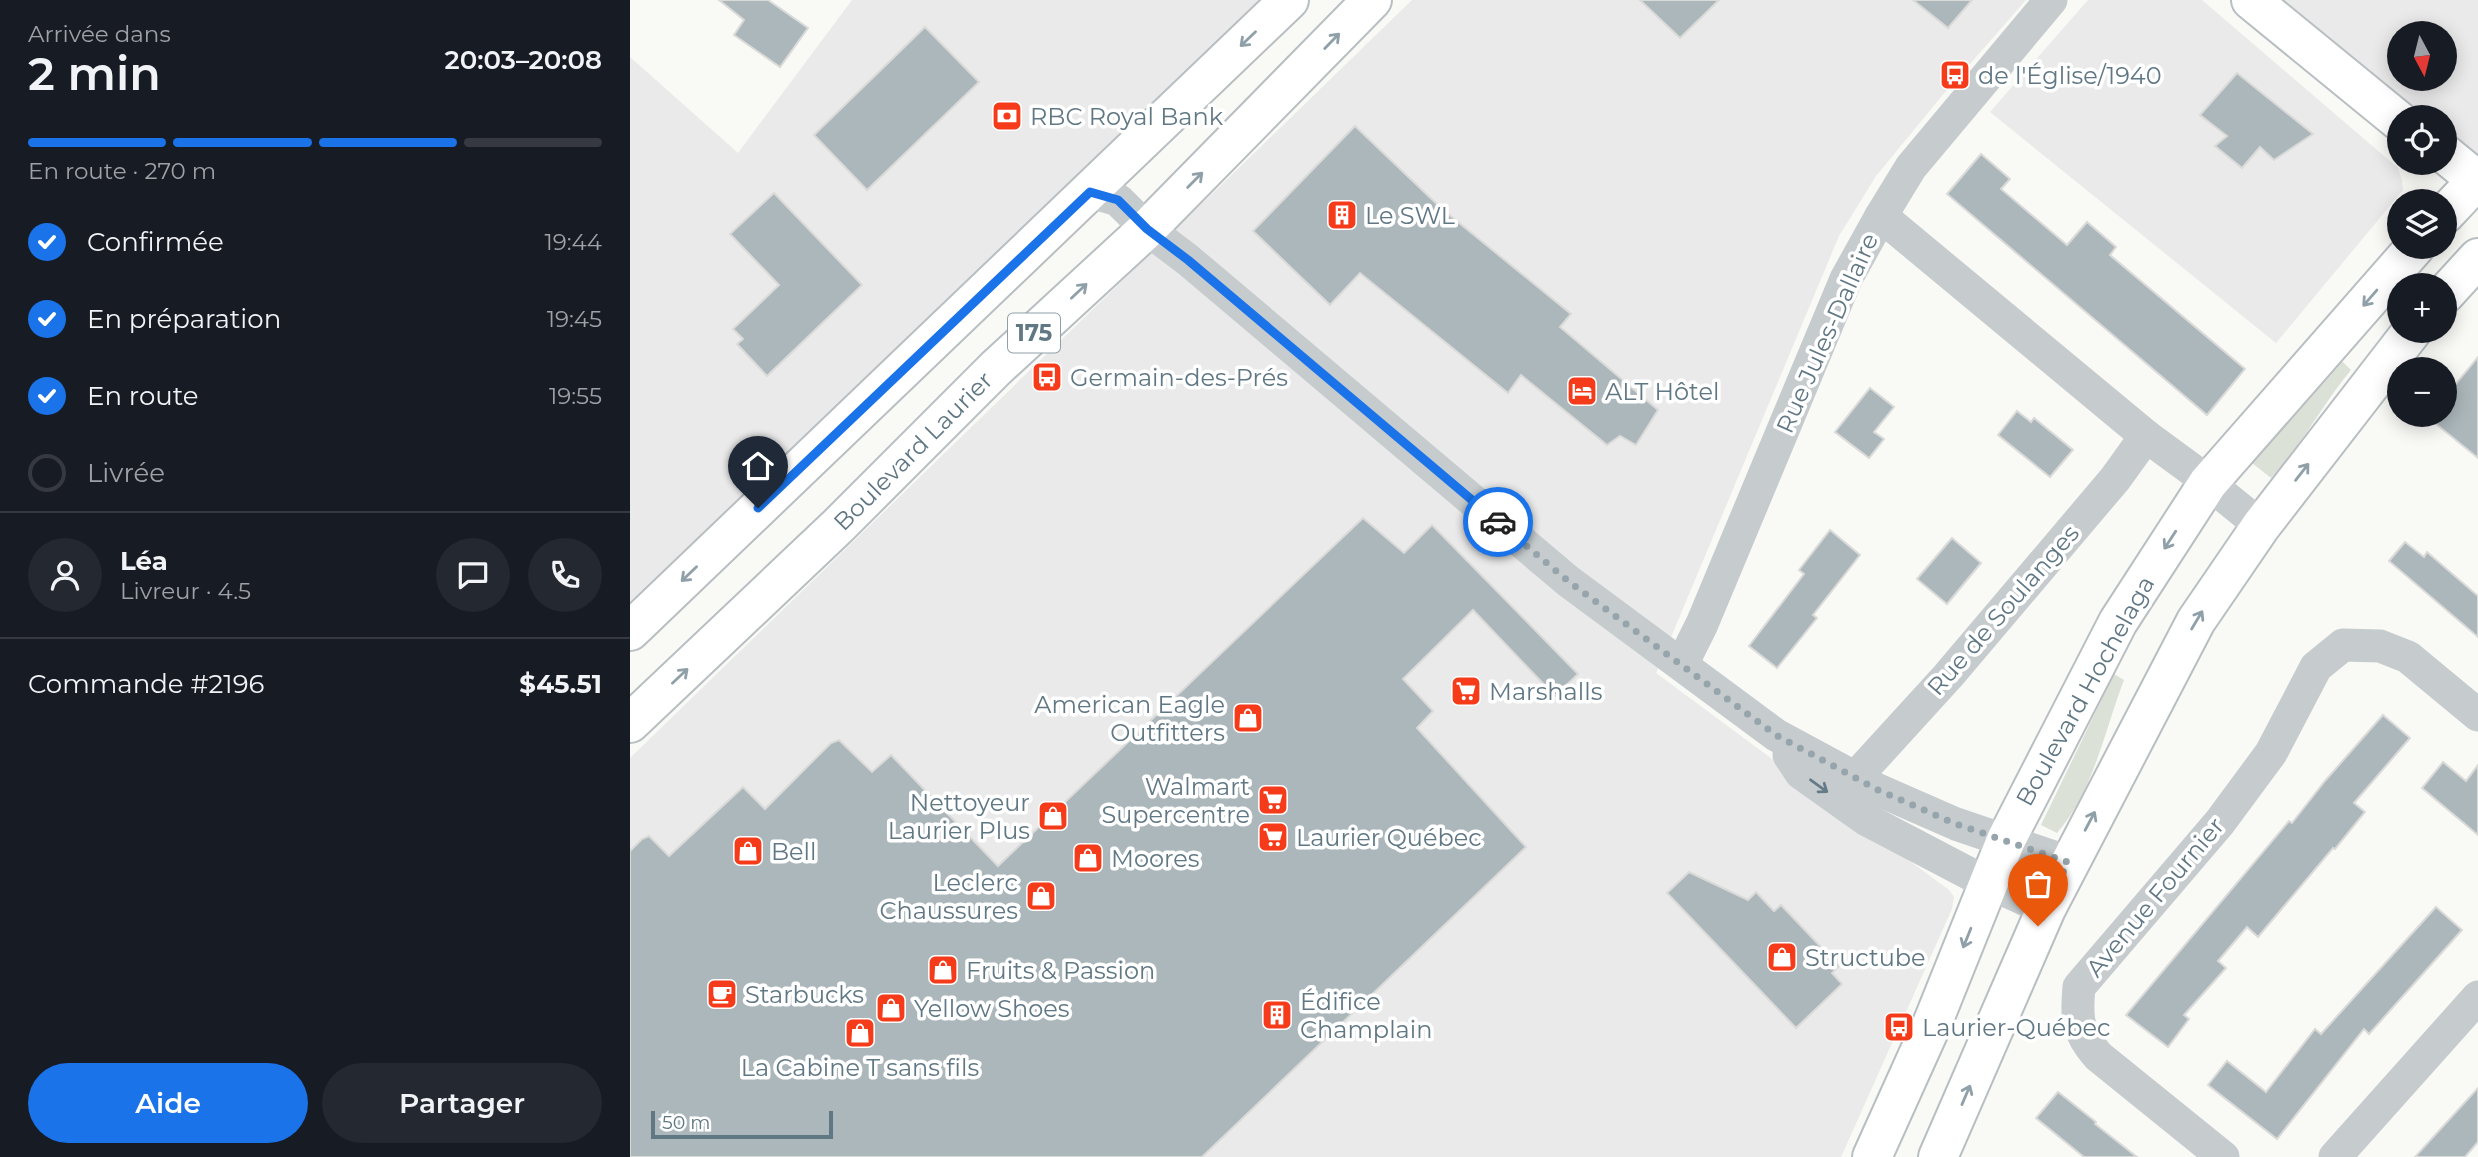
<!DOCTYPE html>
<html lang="fr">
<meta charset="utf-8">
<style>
:root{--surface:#171b24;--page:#242831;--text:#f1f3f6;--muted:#9ea1a6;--line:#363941;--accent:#1a73e8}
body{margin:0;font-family:Montserrat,sans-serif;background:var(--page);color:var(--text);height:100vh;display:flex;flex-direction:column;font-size:26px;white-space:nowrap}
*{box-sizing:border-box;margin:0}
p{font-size:23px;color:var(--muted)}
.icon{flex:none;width:38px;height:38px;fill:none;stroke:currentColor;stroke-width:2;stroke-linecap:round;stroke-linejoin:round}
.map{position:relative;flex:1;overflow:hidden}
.side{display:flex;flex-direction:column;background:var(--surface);width:630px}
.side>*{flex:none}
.needle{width:46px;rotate:173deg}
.controls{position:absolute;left:1757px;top:21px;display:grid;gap:14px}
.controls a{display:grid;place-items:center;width:70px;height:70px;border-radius:50%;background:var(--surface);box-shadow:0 4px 18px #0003;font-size:35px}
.scale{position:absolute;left:21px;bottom:18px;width:182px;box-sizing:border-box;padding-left:7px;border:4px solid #607784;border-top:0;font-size:19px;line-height:24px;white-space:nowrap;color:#607784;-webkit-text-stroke:5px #fff;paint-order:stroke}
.pin{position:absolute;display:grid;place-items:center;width:60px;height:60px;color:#fff;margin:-72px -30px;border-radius:50% 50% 50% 0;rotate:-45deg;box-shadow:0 0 7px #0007}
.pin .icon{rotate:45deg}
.courier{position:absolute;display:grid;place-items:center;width:70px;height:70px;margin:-35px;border:5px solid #1a73e8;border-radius:50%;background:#fff;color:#222;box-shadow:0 2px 9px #0007}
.head em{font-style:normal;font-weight:600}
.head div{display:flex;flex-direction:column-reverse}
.head{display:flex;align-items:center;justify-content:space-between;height:119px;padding:0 28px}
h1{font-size:46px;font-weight:600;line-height:52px}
.bar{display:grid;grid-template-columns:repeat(4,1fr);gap:10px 7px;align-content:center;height:84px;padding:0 28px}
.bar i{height:9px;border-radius:5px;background:var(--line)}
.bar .current{background:var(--accent)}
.bar p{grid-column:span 4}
.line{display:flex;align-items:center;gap:18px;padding:0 28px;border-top:2px solid var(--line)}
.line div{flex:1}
.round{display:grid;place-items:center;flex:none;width:74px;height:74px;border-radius:37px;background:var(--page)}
ol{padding:0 28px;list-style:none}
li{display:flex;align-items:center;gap:21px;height:77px}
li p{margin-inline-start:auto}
li .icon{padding:7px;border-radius:50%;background:var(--accent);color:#fff;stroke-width:4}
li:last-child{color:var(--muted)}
li i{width:38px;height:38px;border:4px solid var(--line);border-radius:50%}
.button{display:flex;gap:14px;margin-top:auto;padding:14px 28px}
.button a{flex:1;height:80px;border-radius:42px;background:var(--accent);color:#fff;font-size:28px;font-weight:600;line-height:80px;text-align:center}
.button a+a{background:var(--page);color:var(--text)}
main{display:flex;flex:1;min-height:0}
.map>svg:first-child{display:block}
</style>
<main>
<section class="side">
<div class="head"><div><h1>2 min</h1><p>Arrivée dans</p></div><em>20:03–20:08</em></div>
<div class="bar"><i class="current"></i><i class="current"></i><i class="current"></i><i></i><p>En route · 270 m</p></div>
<ol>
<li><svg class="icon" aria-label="check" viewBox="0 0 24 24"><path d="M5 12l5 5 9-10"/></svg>Confirmée<p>19:44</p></li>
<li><svg class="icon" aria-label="check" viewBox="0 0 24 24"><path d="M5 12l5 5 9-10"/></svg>En préparation<p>19:45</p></li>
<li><svg class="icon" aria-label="check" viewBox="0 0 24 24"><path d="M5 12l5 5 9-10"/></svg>En route<p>19:55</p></li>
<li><i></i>Livrée</li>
</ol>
<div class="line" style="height:126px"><a class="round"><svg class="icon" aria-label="person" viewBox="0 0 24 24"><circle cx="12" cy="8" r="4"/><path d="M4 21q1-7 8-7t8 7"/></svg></a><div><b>Léa</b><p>Livreur · 4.5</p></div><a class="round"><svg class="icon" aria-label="chat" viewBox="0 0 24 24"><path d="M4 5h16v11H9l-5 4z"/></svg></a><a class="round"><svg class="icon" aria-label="phone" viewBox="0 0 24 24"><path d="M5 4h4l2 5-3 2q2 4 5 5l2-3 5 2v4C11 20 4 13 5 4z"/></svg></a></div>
<div class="line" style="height:91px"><div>Commande #2196</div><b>$45.51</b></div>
<div class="button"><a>Aide</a><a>Partager</a></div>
</section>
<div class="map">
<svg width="1848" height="1157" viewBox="0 0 1848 1157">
<rect width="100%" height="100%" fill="#f9f9f6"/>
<g fill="#e9eae9" fill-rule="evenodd">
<polygon points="222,0 659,0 0,631 0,57 108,153"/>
<polygon points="782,0 1396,0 1311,97 1246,176 1209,236 1026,673 1319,890 1324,897 1322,909 1211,1157 0,1157 0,758"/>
<polygon points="1458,0 1572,0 1768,168 1772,180 1773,190 1646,343 1360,112"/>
<path d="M 1621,0 L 1848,0 L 1848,179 L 1815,154 L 1815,117 L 1769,117 ZM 1769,33 L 1815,33 L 1815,79 L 1769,79 Z"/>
</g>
<g fill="#dbe1d6">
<path d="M 1710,359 L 1721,370 C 1692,405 1672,445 1641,478 L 1622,463 Z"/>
<path d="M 1484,674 L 1494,680 C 1474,732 1464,790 1427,833 L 1411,825 Z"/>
</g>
<g fill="#acb7bc" stroke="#dadad8" stroke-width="2">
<polygon points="89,0 138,0 178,28 150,67 104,35 114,20"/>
<polygon points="1010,0 1089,0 1050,38"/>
<polygon points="1283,0 1342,0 1318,28"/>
<polygon points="295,27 349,82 237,190 184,135"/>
<polygon points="1607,73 1683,134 1644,160 1630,147 1612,168 1585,146 1597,136 1570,115"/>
<polygon points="725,126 812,209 941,314 930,327 1028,410 1006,445 990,436 977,445 891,375 878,393 730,273 700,305 623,231"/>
<polygon points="1351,154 1380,179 1371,189 1437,245 1457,222 1486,247 1480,255 1615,369 1577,415 1317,194"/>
<polygon points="144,193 232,285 137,376 107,344 113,339 103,329 149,285 100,234"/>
<polygon points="1848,357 1848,458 1795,415 1815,415 1815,397"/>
<polygon points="1240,388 1264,407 1244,432 1254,439 1239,458 1205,432"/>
<polygon points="1387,411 1401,422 1404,418 1443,450 1420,477 1368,435"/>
<polygon points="733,518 774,553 802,525 948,674 925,696 843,610 773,679 803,711 787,728 896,847 572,1157 0,1157 0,851 12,839 19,836 39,856 113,787 135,809 201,743 209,740 242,772 261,755 368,866"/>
<polygon points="1200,530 1230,555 1183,615 1187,618 1147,668 1119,646 1174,574 1169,570"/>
<polygon points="1322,538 1351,563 1317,604 1287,579"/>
<polygon points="1775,542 1794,557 1797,552 1848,596 1848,637 1759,561"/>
<polygon points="1753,715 1780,738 1724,803 1735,812 1705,849 1703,848 1628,937 1617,927 1588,961 1596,968 1554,1015 1559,1019 1538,1047 1496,1015 1659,821 1662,823 1695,781"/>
<polygon points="1813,762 1836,781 1848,765 1848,835 1792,788"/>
<polygon points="1059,872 1118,900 1126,892 1144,911 1151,905 1209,966 1202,973 1212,984 1166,1028 1037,893"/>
<polygon points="1806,907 1832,930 1739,1034 1734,1029 1647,1139 1578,1085 1597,1061 1636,1092 1685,1029 1691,1034"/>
<polygon points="1848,1088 1848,1142 1835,1157 1785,1157"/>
<polygon points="1428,1092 1466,1122 1465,1124 1507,1157 1454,1157 1406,1118"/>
</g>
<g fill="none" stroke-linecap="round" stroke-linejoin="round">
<g stroke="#b8bec1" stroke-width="42">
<g id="major">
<polyline points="1621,0 1769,121"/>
<polyline points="1815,154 1848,181"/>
<polyline points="1815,214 1848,179"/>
<polyline points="1815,294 1848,258"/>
<polyline points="0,631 659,0"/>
<polyline points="0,723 208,526 366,368 517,229 742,0"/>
<polyline points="1242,1157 1302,1024 1376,840 1488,622 1578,483 1785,247"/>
<polyline points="1308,1157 1416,909 1566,621 1631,526 1782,331"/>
</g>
</g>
<g stroke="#c6cbce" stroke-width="33">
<polyline points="460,192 488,200 517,229 558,260 938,581 1146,735 1246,789 1326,824 1438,862"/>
<polyline points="1251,216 1516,436 1561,469 1631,526"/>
<polyline points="1052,664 1072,624 1216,279 1251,216 1281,167 1421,0"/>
<polyline points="1159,755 1171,773 1237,820 1340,874 1416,909"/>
<polyline points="1224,779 1318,676 1485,479 1516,436"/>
<path d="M 1593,1157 L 1468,1056 C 1447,1032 1446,1018 1449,987 L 1590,822 L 1641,753 L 1686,667 L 1713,645 L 1750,646 L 1778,657 L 1848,715"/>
<polyline points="1705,1157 1848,997"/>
</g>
<use href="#major" stroke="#fff" stroke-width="38"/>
</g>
<defs><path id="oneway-shaft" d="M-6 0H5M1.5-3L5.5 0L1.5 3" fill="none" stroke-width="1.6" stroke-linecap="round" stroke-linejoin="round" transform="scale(1.75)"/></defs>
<g stroke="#90a0a9">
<use href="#oneway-shaft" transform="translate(618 39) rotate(136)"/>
<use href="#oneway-shaft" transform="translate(702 41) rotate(-46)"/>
<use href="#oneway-shaft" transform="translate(565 180) rotate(-45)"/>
<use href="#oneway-shaft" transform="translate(449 291) rotate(-43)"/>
<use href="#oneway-shaft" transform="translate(1740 298) rotate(131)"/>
<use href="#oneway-shaft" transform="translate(1672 472) rotate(-52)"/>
<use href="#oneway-shaft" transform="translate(1540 540) rotate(123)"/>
<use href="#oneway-shaft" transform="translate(59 574) rotate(136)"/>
<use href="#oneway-shaft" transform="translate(1567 620) rotate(-59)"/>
<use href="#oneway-shaft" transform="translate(50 676) rotate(-43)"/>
<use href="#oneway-shaft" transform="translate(1460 821) rotate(-62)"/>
<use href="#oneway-shaft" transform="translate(1337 938) rotate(112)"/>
<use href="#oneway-shaft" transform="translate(1336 1095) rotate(-67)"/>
</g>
<use stroke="#657b88" href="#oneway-shaft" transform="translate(1189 786) rotate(36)"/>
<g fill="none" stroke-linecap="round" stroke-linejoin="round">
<polyline stroke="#96a4ac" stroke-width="7" stroke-dasharray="0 12.6" points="868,522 938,581 1146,735 1246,789 1326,824 1438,862 1408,926"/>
<polyline stroke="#1a73e8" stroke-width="9" points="128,508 460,192 488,200 517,229 558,260 868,522"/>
</g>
<defs>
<g id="bus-square" transform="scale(1.575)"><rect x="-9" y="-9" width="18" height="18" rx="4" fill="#f53b19" stroke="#fff"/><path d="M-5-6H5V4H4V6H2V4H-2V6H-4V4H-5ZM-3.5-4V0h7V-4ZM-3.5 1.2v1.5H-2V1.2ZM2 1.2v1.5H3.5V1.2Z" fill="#fff"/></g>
<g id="bank-square" transform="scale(1.575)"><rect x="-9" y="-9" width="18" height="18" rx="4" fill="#f53b19" stroke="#fff"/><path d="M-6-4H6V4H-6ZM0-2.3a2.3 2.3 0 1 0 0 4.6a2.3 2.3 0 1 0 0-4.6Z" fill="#fff"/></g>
<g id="building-square" transform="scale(1.575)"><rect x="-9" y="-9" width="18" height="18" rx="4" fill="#f53b19" stroke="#fff"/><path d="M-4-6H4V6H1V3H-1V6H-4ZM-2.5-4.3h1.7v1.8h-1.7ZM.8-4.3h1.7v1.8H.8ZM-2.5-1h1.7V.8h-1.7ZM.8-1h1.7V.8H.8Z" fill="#fff"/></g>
<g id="hotel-square" transform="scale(1.575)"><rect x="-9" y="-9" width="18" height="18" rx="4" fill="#f53b19" stroke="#fff"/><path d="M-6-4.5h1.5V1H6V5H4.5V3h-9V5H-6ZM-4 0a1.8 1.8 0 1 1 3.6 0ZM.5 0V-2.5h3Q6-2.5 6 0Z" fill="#fff"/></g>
<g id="supermarket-square" transform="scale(1.575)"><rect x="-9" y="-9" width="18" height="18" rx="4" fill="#f53b19" stroke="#fff"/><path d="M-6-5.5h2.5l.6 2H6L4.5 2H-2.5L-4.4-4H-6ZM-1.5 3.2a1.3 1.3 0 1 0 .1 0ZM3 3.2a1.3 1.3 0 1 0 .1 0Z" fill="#fff"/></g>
<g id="shop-square" transform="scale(1.575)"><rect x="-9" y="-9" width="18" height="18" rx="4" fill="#f53b19" stroke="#fff"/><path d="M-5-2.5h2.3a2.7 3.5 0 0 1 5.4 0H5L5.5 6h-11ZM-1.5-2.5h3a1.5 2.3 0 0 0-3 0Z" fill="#fff"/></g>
<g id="cafe-square" transform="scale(1.575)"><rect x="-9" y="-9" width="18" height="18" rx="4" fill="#f53b19" stroke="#fff"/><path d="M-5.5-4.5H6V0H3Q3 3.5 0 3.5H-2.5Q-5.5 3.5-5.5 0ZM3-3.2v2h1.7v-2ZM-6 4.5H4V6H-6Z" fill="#fff"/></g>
</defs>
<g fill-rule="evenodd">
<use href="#bus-square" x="1325" y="75"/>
<use href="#bank-square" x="377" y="116"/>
<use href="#building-square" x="712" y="215"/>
<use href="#bus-square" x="417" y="377"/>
<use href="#hotel-square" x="952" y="391"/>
<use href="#supermarket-square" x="836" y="691"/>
<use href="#shop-square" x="618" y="718"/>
<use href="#supermarket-square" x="643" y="800"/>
<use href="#shop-square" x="423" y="816"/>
<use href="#supermarket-square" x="643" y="837"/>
<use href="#shop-square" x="118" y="851"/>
<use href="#shop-square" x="458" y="858"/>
<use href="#shop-square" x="411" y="896"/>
<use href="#shop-square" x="1152" y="957"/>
<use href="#shop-square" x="313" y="970"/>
<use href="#cafe-square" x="92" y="994"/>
<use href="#shop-square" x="261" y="1008"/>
<use href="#building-square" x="647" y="1015"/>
<use href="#bus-square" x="1269" y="1027"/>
<use href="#shop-square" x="230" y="1033"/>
</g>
<g text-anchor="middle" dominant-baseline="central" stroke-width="7" stroke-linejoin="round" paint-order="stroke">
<rect fill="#fff" stroke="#90a0a9" stroke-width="2" x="378" y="313.5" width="52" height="39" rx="5"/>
<g font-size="23" font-weight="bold" fill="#607784">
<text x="404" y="333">175</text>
</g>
<g font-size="24" fill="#607784" stroke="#fff" text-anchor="start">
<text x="1348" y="75">de l'Église/1940</text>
<text x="400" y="116">RBC Royal Bank</text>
<text x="735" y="215">Le SWL</text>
<text x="440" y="377">Germain-des-Prés</text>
<text x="975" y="391">ALT Hôtel</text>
<text x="859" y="691">Marshalls</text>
<text x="595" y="704" text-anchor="end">American Eagle<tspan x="595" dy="28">Outfitters</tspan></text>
<text x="620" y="786" text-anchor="end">Walmart<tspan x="620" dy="28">Supercentre</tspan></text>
<text x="400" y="802" text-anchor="end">Nettoyeur<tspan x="400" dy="28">Laurier Plus</tspan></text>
<text x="666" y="837">Laurier Québec</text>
<text x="141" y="851">Bell</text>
<text x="481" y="858">Moores</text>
<text x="388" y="882" text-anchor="end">Leclerc<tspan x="388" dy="28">Chaussures</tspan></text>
<text x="1175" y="957">Structube</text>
<text x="336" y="970">Fruits &amp; Passion</text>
<text x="115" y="994">Starbucks</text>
<text x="670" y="1001">Édifice<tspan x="670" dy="28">Champlain</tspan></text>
<text x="284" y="1008">Yellow Shoes</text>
<text x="1292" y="1027">Laurier-Québec</text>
<text x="230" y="1067" text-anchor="middle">La Cabine T sans fils</text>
</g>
<g font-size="24" fill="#607784" stroke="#fff">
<text transform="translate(1197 333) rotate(-66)">Rue Jules-Dallaire</text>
<text transform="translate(283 451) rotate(-45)">Boulevard Laurier</text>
<text transform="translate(1373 610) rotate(-49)">Rue de Soulanges</text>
<text transform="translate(1455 691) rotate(-61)">Boulevard Hochelaga</text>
<text transform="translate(1525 897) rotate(-50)">Avenue Fournier</text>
</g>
</g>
</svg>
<div class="controls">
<a><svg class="needle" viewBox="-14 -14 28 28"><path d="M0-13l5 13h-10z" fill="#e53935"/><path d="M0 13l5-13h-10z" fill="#9ea1a6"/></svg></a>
<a><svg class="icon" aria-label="locate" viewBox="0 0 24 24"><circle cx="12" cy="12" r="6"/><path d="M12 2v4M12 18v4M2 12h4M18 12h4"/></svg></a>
<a><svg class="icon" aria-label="layers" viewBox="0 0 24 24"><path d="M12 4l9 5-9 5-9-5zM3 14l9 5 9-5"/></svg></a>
<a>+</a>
<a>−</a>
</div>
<div class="scale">50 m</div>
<div class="pin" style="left:1408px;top:926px;background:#ea580c"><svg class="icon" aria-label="bag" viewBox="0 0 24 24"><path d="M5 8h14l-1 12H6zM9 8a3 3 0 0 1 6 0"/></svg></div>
<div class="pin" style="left:128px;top:508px;background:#1f2937"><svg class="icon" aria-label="home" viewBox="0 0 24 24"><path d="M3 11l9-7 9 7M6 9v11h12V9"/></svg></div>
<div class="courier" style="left:868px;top:522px"><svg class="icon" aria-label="car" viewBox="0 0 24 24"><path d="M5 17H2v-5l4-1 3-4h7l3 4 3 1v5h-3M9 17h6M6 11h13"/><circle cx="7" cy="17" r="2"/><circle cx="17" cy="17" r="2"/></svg></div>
</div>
</main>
